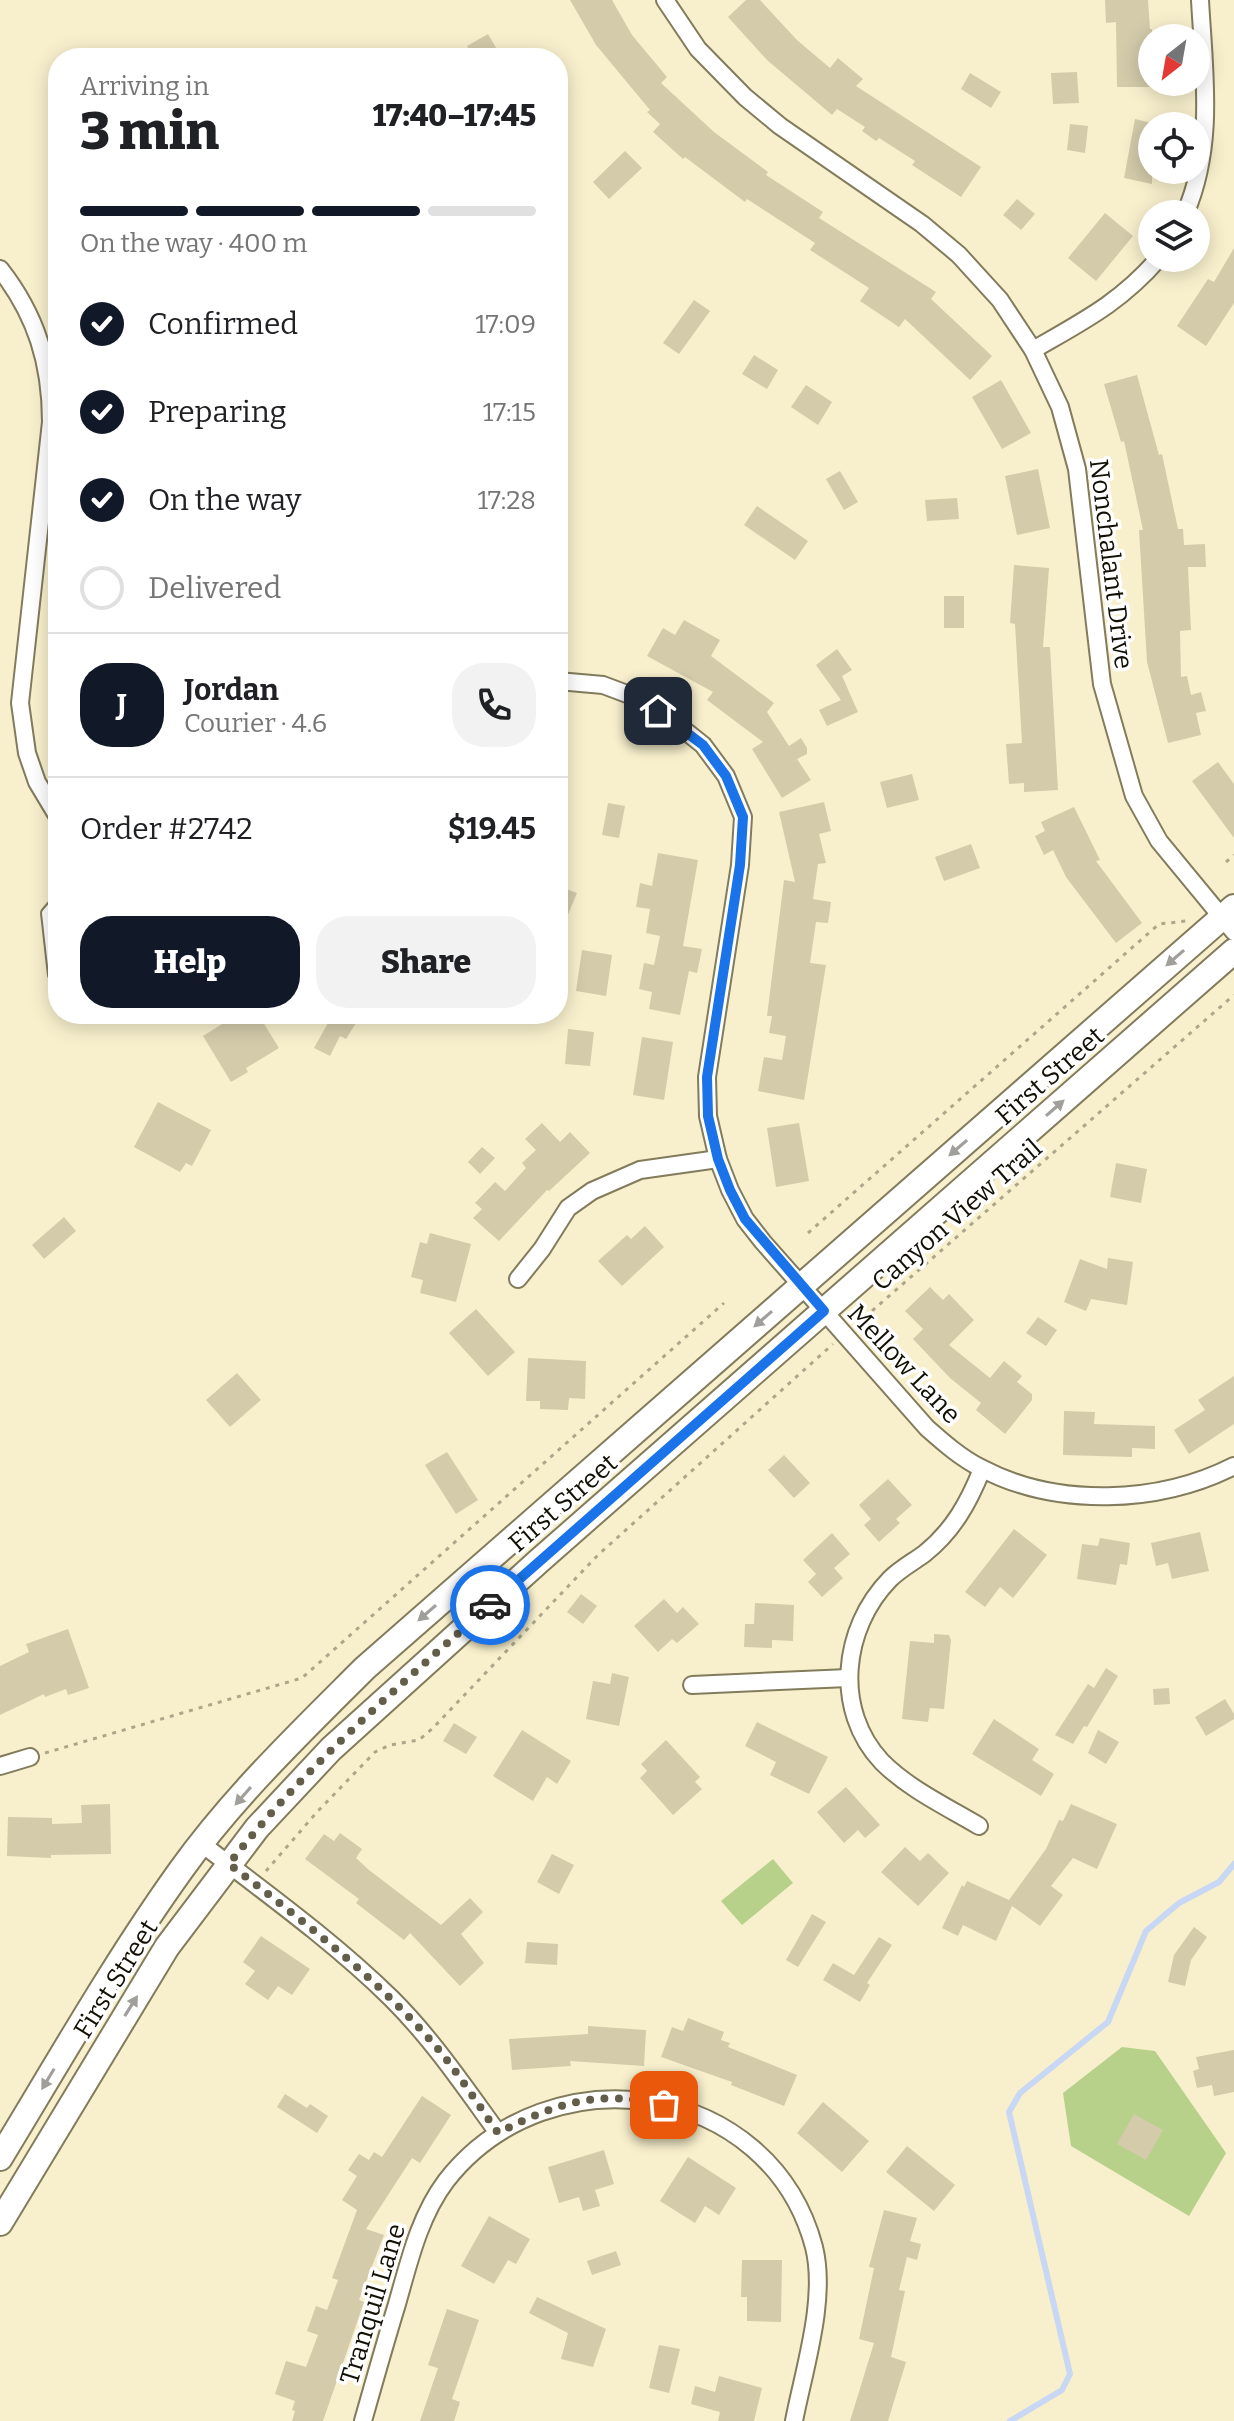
<!DOCTYPE html>
<meta charset="utf-8">
<style>
:root{--surface:#fff;--page:#f2f2f2;--text:#202124;--muted:#757577;--line:#e0e0e0;--accent:#111827}
body{margin:0;font-family:Bitter,serif;background:var(--page);color:var(--text);height:100vh;display:flex;flex-direction:column;font-size:30px;white-space:nowrap}
*{box-sizing:border-box;margin:0}
p{font-size:26px;color:var(--muted)}
.icon{flex:none;width:44px;height:44px;fill:none;stroke:currentColor;stroke-width:2;stroke-linecap:round;stroke-linejoin:round}
.map{position:relative;flex:1;overflow:hidden}
.sheet{position:absolute;left:48px;top:48px;width:520px;height:976px;display:flex;flex-direction:column;background:var(--surface);border-radius:32px;box-shadow:0 4px 20px #0003}
.sheet>*{flex:none}
.needle{width:52px;rotate:211deg}
.fabs{position:absolute;left:1138px;top:24px;display:grid;gap:16px}
.fabs a{display:grid;place-items:center;width:72px;height:72px;border-radius:50%;background:var(--surface);box-shadow:0 4px 20px #0003;font-size:40px}
.pin{position:absolute;display:grid;place-items:center;width:68px;height:68px;color:#fff;margin:-34px;border-radius:16px;box-shadow:0 4px 12px #0006}
.courier{position:absolute;display:grid;place-items:center;width:80px;height:80px;margin:-40px;border:6px solid #1a73e8;border-radius:50%;background:#fff;color:#222;box-shadow:0 2px 10px #0007}
.overview em{font-style:normal;font-weight:800}
.overview div{display:flex;flex-direction:column-reverse}
.overview{display:flex;align-items:center;justify-content:space-between;height:136px;padding:0 32px}
h1{font-size:52px;font-weight:800;line-height:60px}
.bar{display:grid;grid-template-columns:repeat(4,1fr);gap:12px 8px;align-content:center;height:96px;padding:0 32px}
.bar i{height:10px;border-radius:6px;background:var(--line)}
.bar .on{background:var(--accent)}
.bar p{grid-column:span 4}
.line{display:flex;align-items:center;gap:20px;padding:0 32px;border-top:2px solid var(--line)}
.line div{flex:1}
.round{display:grid;place-items:center;flex:none;width:84px;height:84px;border-radius:32px;background:var(--page)}
ol{padding:0 32px;list-style:none}
li{display:flex;align-items:center;gap:24px;height:88px}
li p{margin-inline-start:auto}
li .icon{padding:8px;border-radius:50%;background:var(--accent);color:#fff;stroke-width:4}
li:last-child{color:var(--muted)}
li i{width:44px;height:44px;border:4px solid var(--line);border-radius:50%}
.action{display:flex;gap:16px;margin-top:auto;padding:16px 32px}
.action a{flex:1;height:92px;border-radius:32px;background:var(--accent);color:#fff;font-size:32px;font-weight:800;line-height:92px;text-align:center}
.action a+a{background:var(--page);color:var(--text)}
.map>svg:first-child{display:block}
</style>
<div class="map">
<svg width="1234" height="2421" viewBox="0 0 1234 2421">
<rect width="100%" height="100%" fill="#f8f0cd"/>
<g fill="#b7d18b">
<polygon points="773,1859 793,1883 742,1925 721,1901"/>
<polygon points="1122,2047 1155,2051 1226,2153 1189,2216 1071,2146 1063,2093"/>
</g>
<g fill="none" stroke-linecap="round" stroke-linejoin="round">
<polyline stroke="#c8d7f3" stroke-width="6" points="1010,2421 1062,2390 1070,2374 1009,2112 1020,2093 1108,2022 1146,1931 1179,1903 1219,1882 1234,1864"/>
</g>
<g fill="#d3cbaa">
<polygon points="570,0 612,0 632,35 667,77 661,83 714,132 768,172 766,175 823,212 819,218 936,292 931,299 992,356 970,380 905,319 899,327 860,301 869,288 810,250 815,243 747,199 745,202 685,157 683,159 653,132 660,124 647,112 650,110 596,45"/>
<polygon points="746,0 760,0 797,40 830,68 838,58 863,79 856,86 981,167 961,197 912,165 915,161 879,138 876,141 862,131 865,127 837,109 832,115 767,60 728,17"/>
<polygon points="1105,0 1148,0 1150,29 1152,29 1152,87 1117,87 1116,22 1106,23"/>
<polygon points="488,34 502,58 475,58 467,46"/>
<polygon points="1077,72 1079,103 1053,104 1051,73"/>
<polygon points="970,73 1001,92 991,108 961,89"/>
<polygon points="1135,119 1152,123 1152,184 1124,178"/>
<polygon points="1070,124 1088,126 1085,153 1067,150"/>
<polygon points="625,151 642,168 609,199 593,182"/>
<polygon points="1017,199 1035,214 1021,230 1003,215"/>
<polygon points="1105,213 1133,236 1096,281 1068,258"/>
<polygon points="1234,248 1234,303 1206,346 1177,326 1208,279 1214,282"/>
<polygon points="694,300 710,311 679,354 663,343"/>
<polygon points="754,355 778,370 767,389 742,374"/>
<polygon points="1137,375 1159,455 1162,454 1178,529 1183,529 1184,545 1205,544 1206,567 1188,567 1191,630 1180,631 1181,677 1187,676 1191,695 1201,692 1206,711 1196,713 1201,735 1168,743 1147,662 1139,530 1143,530 1124,441 1121,442 1104,384"/>
<polygon points="1001,380 1031,433 1002,449 972,397"/>
<polygon points="806,385 832,402 818,425 791,407"/>
<polygon points="1038,469 1050,528 1017,535 1005,476"/>
<polygon points="840,471 858,502 844,510 826,479"/>
<polygon points="957,498 959,519 927,521 925,500"/>
<polygon points="757,506 808,541 795,560 744,525"/>
<polygon points="1014,565 1049,568 1043,647 1050,647 1058,790 1024,792 1024,783 1009,784 1006,744 1022,743 1015,624 1010,623"/>
<rect x="944" y="596" width="20" height="32"/>
<polygon points="684,620 720,640 711,656 774,703 767,712 789,746 801,738 807,748 807,754 797,759 811,780 782,798 752,749 763,742 707,700 713,692 647,656 663,628 675,635"/>
<polygon points="837,649 852,670 842,676 858,712 827,726 819,710 841,700 816,665"/>
<polygon points="1218,762 1234,784 1234,838 1192,781"/>
<polygon points="912,774 919,800 887,808 880,782"/>
<polygon points="824,802 831,831 819,834 826,863 818,864 813,899 831,902 828,923 816,922 810,963 826,965 804,1100 758,1091 764,1057 782,1060 786,1036 769,1033 772,1016 767,1016 784,880 795,882 779,812"/>
<polygon points="608,803 625,806 619,838 602,835"/>
<polygon points="1074,807 1100,860 1096,861 1142,923 1116,943 1066,877 1053,850 1044,855 1035,836 1045,831 1041,822"/>
<polygon points="971,844 980,868 944,881 935,857"/>
<polygon points="658,853 698,860 683,946 702,949 697,973 689,971 680,1015 649,1009 652,992 639,989 644,963 654,965 660,936 646,933 650,909 636,907 640,883 652,886"/>
<polygon points="564,888 577,893 558,939 558,903"/>
<polygon points="582,950 612,955 606,996 576,991"/>
<polygon points="238,1014 258,1014 279,1048 246,1068 248,1072 231,1082 203,1036"/>
<polygon points="333,1014 340,1014 356,1023 346,1039 340,1036 330,1056 314,1048"/>
<polygon points="568,1029 594,1032 590,1066 565,1064"/>
<polygon points="642,1037 673,1042 664,1100 633,1095"/>
<polygon points="158,1102 211,1130 192,1166 186,1163 180,1172 134,1147"/>
<polygon points="542,1123 560,1142 570,1132 590,1153 549,1191 547,1190 499,1241 473,1218 482,1209 475,1203 495,1182 505,1191 526,1168 522,1163 536,1150 525,1139"/>
<polygon points="799,1123 809,1181 776,1187 767,1128"/>
<polygon points="482,1147 495,1158 480,1174 468,1162"/>
<polygon points="1116,1163 1147,1169 1141,1203 1110,1197"/>
<polygon points="64,1217 76,1231 44,1259 32,1245"/>
<polygon points="645,1226 664,1247 622,1286 598,1261 627,1235 631,1239"/>
<polygon points="430,1233 471,1244 456,1302 420,1293 423,1280 411,1277 420,1242 427,1244"/>
<polygon points="1108,1258 1133,1262 1127,1305 1091,1299 1086,1311 1064,1302 1080,1259 1107,1269"/>
<polygon points="930,1287 943,1300 949,1294 974,1320 949,1345 990,1378 1004,1361 1022,1376 1017,1382 1032,1394 1032,1400 1005,1434 976,1410 981,1403 950,1378 913,1339 923,1329 905,1311"/>
<polygon points="476,1309 515,1352 488,1376 449,1333"/>
<polygon points="1038,1317 1057,1330 1046,1346 1026,1333"/>
<polygon points="528,1358 586,1361 585,1399 569,1398 568,1410 540,1409 540,1401 526,1401"/>
<polygon points="237,1373 261,1400 230,1427 206,1400"/>
<polygon points="1234,1376 1234,1424 1189,1454 1174,1430 1205,1410 1198,1400"/>
<polygon points="1064,1411 1095,1412 1094,1424 1155,1426 1155,1449 1132,1448 1132,1457 1063,1455"/>
<polygon points="447,1452 478,1500 456,1514 425,1465"/>
<polygon points="784,1455 810,1483 794,1498 768,1470"/>
<polygon points="888,1479 912,1505 896,1519 900,1523 879,1542 864,1525 871,1519 859,1505"/>
<polygon points="1014,1529 1047,1555 1013,1598 1000,1587 985,1607 965,1592"/>
<polygon points="1200,1532 1209,1571 1172,1579 1168,1563 1156,1566 1151,1543"/>
<polygon points="832,1533 850,1554 834,1568 843,1578 822,1597 808,1582 816,1574 803,1560"/>
<polygon points="1100,1538 1130,1543 1127,1565 1120,1564 1116,1585 1077,1579 1082,1544 1098,1546"/>
<polygon points="581,1594 597,1606 583,1624 567,1612"/>
<polygon points="664,1599 677,1613 683,1607 699,1624 677,1643 672,1639 658,1652 634,1626"/>
<polygon points="755,1603 794,1605 793,1641 772,1640 772,1648 744,1647 745,1624 754,1624"/>
<polygon points="68,1629 89,1688 68,1695 66,1689 45,1697 44,1694 0,1715 0,1666 29,1652 26,1644"/>
<polygon points="934,1634 949,1635 951,1640 944,1709 930,1708 928,1722 902,1719 910,1641 934,1643"/>
<polygon points="1106,1668 1118,1676 1087,1727 1084,1726 1073,1744 1055,1735 1088,1684 1094,1688"/>
<polygon points="612,1673 629,1677 619,1726 586,1719 593,1681 610,1684"/>
<polygon points="1169,1688 1170,1704 1154,1705 1153,1689"/>
<polygon points="1225,1699 1234,1714 1234,1719 1206,1736 1195,1717"/>
<polygon points="994,1719 1039,1749 1032,1760 1054,1774 1041,1796 972,1754"/>
<polygon points="757,1722 828,1757 809,1794 770,1775 776,1762 745,1746"/>
<polygon points="454,1723 477,1737 466,1754 443,1741"/>
<polygon points="522,1730 571,1761 557,1784 547,1777 533,1801 493,1776"/>
<polygon points="1098,1730 1119,1742 1106,1764 1088,1753"/>
<polygon points="666,1740 700,1777 695,1782 702,1789 673,1815 640,1778 647,1771 641,1764"/>
<polygon points="846,1787 880,1825 865,1838 858,1830 844,1843 817,1812"/>
<polygon points="110,1804 111,1854 51,1855 51,1858 7,1856 8,1817 52,1818 52,1824 82,1823 81,1805"/>
<polygon points="1071,1804 1117,1824 1097,1869 1073,1858 1051,1886 1063,1895 1040,1926 1012,1906 996,1941 963,1925 958,1936 942,1928 962,1885 964,1887 967,1881 1009,1900 1046,1849 1059,1820 1063,1821"/>
<polygon points="340,1833 362,1849 356,1858 369,1870 441,1925 470,1898 483,1912 461,1934 484,1963 460,1986 410,1933 404,1940 356,1903 359,1899 305,1859 324,1834 334,1841"/>
<polygon points="905,1847 920,1861 928,1853 949,1873 918,1906 881,1872"/>
<polygon points="552,1854 574,1865 559,1894 537,1882"/>
<polygon points="812,1914 826,1922 798,1967 786,1960"/>
<polygon points="1194,1927 1207,1937 1191,1960 1185,1986 1168,1982 1174,1955"/>
<polygon points="261,1936 310,1969 292,1995 278,1986 268,2000 245,1984 255,1971 243,1962"/>
<polygon points="879,1937 892,1945 867,1983 870,1985 860,2002 823,1980 833,1963 854,1975"/>
<polygon points="527,1942 558,1944 557,1965 525,1963"/>
<polygon points="688,2018 724,2032 721,2040 730,2043 728,2047 797,2075 784,2106 731,2085 732,2082 661,2057 672,2027 683,2031"/>
<polygon points="588,2026 646,2030 644,2066 570,2061 571,2066 512,2070 509,2039 588,2034"/>
<polygon points="1234,2050 1234,2092 1214,2096 1212,2085 1197,2088 1193,2071 1199,2069 1196,2057"/>
<polygon points="285,2094 307,2108 310,2104 328,2116 317,2133 277,2107"/>
<polygon points="422,2096 451,2115 420,2163 412,2158 366,2229 384,2235 359,2300 364,2302 323,2421 292,2421 295,2411 292,2410 295,2401 275,2394 286,2361 306,2367 318,2335 307,2331 316,2306 327,2310 338,2280 332,2278 357,2210 342,2200 357,2176 348,2170 359,2154 369,2160 374,2152 382,2157"/>
<polygon points="823,2102 869,2141 842,2172 797,2133"/>
<polygon points="1134,2114 1163,2130 1146,2160 1117,2144"/>
<polygon points="907,2146 955,2185 934,2211 886,2172"/>
<polygon points="604,2150 614,2184 595,2190 600,2206 583,2211 579,2197 559,2203 548,2167"/>
<polygon points="688,2157 736,2188 719,2215 705,2206 695,2223 660,2201"/>
<polygon points="884,2210 917,2218 910,2241 921,2244 917,2260 907,2257 899,2290 905,2291 891,2357 906,2362 888,2421 850,2421 874,2343 859,2339 874,2268 869,2267"/>
<polygon points="489,2216 530,2239 516,2264 508,2260 494,2284 461,2266"/>
<polygon points="616,2251 621,2265 592,2275 587,2261"/>
<polygon points="742,2260 782,2260 781,2322 747,2321 747,2297 741,2297"/>
<polygon points="537,2297 606,2329 593,2367 561,2359 568,2333 529,2313"/>
<polygon points="447,2309 479,2320 452,2399 460,2402 454,2421 420,2421 438,2368 428,2365"/>
<polygon points="659,2345 680,2349 669,2393 649,2388"/>
<polygon points="719,2376 762,2388 754,2421 718,2421 720,2412 691,2404 695,2386 715,2392"/>
</g>
<g fill="none" stroke-linecap="round" stroke-linejoin="round">
<g stroke="#827b5c" stroke-width="12">
<polyline id="lane" points="53,975 46,913 58,899"/>
</g>
<g stroke="#827b5c" stroke-width="20">
<g id="street">
<polyline points="665,0 698,49 745,97 780,126 922,224 959,255 1000,300 1033,350 1060,407 1077,469 1102,684 1134,796 1159,841 1234,932"/>
<path d="M 1185,214 C 1215,145 1204,73 1200,0"/>
<path d="M 0,269 C 36,315 51,363 51,422 L 20,703 L 27,753 L 37,782 L 58,817"/>
<path d="M 1033,350 C 1083,321 1120,303 1159,258"/>
<path d="M 558,681 L 603,685 L 643,700 L 673,721 L 703,745 L 726,776 L 743,817 L 740,865 L 707,1077 L 708,1116 L 718,1159 L 730,1190 L 745,1219 L 763,1242 L 927,1428 C 944,1443 961,1458 981,1468 C 1057,1508 1159,1504 1234,1466"/>
<polyline points="518,1279 542,1249 568,1208 592,1191 640,1170 718,1159"/>
<polyline points="692,1685 848,1678"/>
<polyline points="0,1766 30,1757"/>
<path d="M 979,1826 C 947,1807 909,1789 882,1762 C 833,1710 842,1628 890,1579 C 900,1569 913,1562 924,1554 C 953,1531 969,1502 982,1469"/>
<path d="M 202,1844 C 266,1893 334,1942 392,1999 C 432,2039 464,2086 498,2133"/>
<path d="M 363,2421 C 374,2382 385,2343 397,2304 C 409,2262 419,2217 446,2181 C 549,2049 770,2081 814,2247 C 827,2299 804,2369 794,2421"/>
</g>
</g>
<g stroke="#827b5c" stroke-width="28">
<g id="secondary">
<path d="M 0,2158 C 59,2061 115,1962 181,1870 C 234,1796 301,1732 365,1668 L 1234,907"/>
<polyline points="0,2223 167,1947 257,1828 331,1749 540,1560 1234,951"/>
</g>
</g>
<g stroke="#aca68b" stroke-width="3" stroke-dasharray="4 6" stroke-linecap="butt">
<polyline points="1226,862 1234,855"/>
<polyline points="808,1233 1159,924 1186,921"/>
<polyline points="857,1324 1234,995"/>
<polyline points="45,1753 302,1678 724,1303"/>
<polyline points="266,1871 317,1812 375,1752 390,1745 419,1740 433,1728 598,1555 833,1344"/>
</g>
<use href="#lane" stroke="#fff" stroke-width="8"/>
<use href="#street" stroke="#fff" stroke-width="16"/>
<use href="#secondary" stroke="#fff" stroke-width="24"/>
</g>
<defs><path id="oneway-solid" d="M-6-.8H1V-3.2L6.5 0L1 3.2V.8H-6Z" transform="scale(2)"/></defs>
<g fill="#a09f9b">
<use href="#oneway-solid" transform="translate(1175 958) rotate(139)"/>
<use href="#oneway-solid" transform="translate(1055 1108) rotate(-41)"/>
<use href="#oneway-solid" transform="translate(958 1148) rotate(139)"/>
<use href="#oneway-solid" transform="translate(763 1319) rotate(139)"/>
<use href="#oneway-solid" transform="translate(427 1613) rotate(139)"/>
<use href="#oneway-solid" transform="translate(243 1796) rotate(131)"/>
<use href="#oneway-solid" transform="translate(131 2006) rotate(-58)"/>
<use href="#oneway-solid" transform="translate(48 2079) rotate(121)"/>
</g>
<g fill="none" stroke-linecap="round" stroke-linejoin="round">
<path stroke="#625e4a" stroke-width="8" stroke-dasharray="0 14.4" d="M 490,1605 C 398,1687 304,1767 229,1864 C 301,1919 373,1975 433,2043 C 457,2071 477,2103 498,2133 C 556,2103 599,2089 664,2105"/>
<polyline stroke="#1a73e8" stroke-width="10" points="490,1605 824,1311 745,1219 730,1190 718,1159 708,1116 707,1077 740,865 743,817 726,776 703,745 658,711"/>
</g>
<g text-anchor="middle" dominant-baseline="central" stroke-width="7" stroke-linejoin="round" paint-order="stroke">
<g font-size="26" fill="#120f04" stroke="#fff">
<text transform="translate(1111 564) rotate(83)">Nonchalant Drive</text>
<text transform="translate(1050 1076) rotate(-41)">First Street</text>
<text transform="translate(957 1215) rotate(-41)">Canyon View Trail</text>
<text transform="translate(904 1364) rotate(47)">Mellow Lane</text>
<text transform="translate(563 1503) rotate(-41)">First Street</text>
<text transform="translate(116 1979) rotate(-58)">First Street</text>
<text transform="translate(373 2304) rotate(-73)">Tranquil Lane</text>
</g>
</g>
</svg>
<div class="fabs">
<a><svg class="needle" viewBox="-14 -14 28 28"><path d="M0-13l5 13h-10z" fill="#e53935"/><path d="M0 13l5-13h-10z" fill="#757577"/></svg></a>
<a><svg class="icon" aria-label="locate" viewBox="0 0 24 24"><circle cx="12" cy="12" r="6"/><path d="M12 2v4M12 18v4M2 12h4M18 12h4"/></svg></a>
<a><svg class="icon" aria-label="layers" viewBox="0 0 24 24"><path d="M12 4l9 5-9 5-9-5zM3 14l9 5 9-5"/></svg></a>
</div>
<div class="pin" style="left:664px;top:2105px;background:#ea580c"><svg class="icon" aria-label="bag" viewBox="0 0 24 24"><path d="M5 8h14l-1 12H6zM9 8a3 3 0 0 1 6 0"/></svg></div>
<div class="pin" style="left:658px;top:711px;background:#1f2937"><svg class="icon" aria-label="home" viewBox="0 0 24 24"><path d="M3 11l9-7 9 7M6 9v11h12V9"/></svg></div>
<div class="courier" style="left:490px;top:1605px"><svg class="icon" aria-label="car" viewBox="0 0 24 24"><path d="M5 17H2v-5l4-1 3-4h7l3 4 3 1v5h-3M9 17h6M6 11h13"/><circle cx="7" cy="17" r="2"/><circle cx="17" cy="17" r="2"/></svg></div>
<section class="sheet">
<div class="overview"><div><h1>3 min</h1><p>Arriving in</p></div><em>17:40–17:45</em></div>
<div class="bar"><i class="on"></i><i class="on"></i><i class="on"></i><i></i><p>On the way · 400 m</p></div>
<ol>
<li><svg class="icon" aria-label="check" viewBox="0 0 24 24"><path d="M5 12l5 5 9-10"/></svg>Confirmed<p>17:09</p></li>
<li><svg class="icon" aria-label="check" viewBox="0 0 24 24"><path d="M5 12l5 5 9-10"/></svg>Preparing<p>17:15</p></li>
<li><svg class="icon" aria-label="check" viewBox="0 0 24 24"><path d="M5 12l5 5 9-10"/></svg>On the way<p>17:28</p></li>
<li><i></i>Delivered</li>
</ol>
<div class="line" style="height:144px"><b class="round" style="background:var(--accent);color:#fff">J</b><div><b>Jordan</b><p>Courier · 4.6</p></div><a class="round"><svg class="icon" aria-label="phone" viewBox="0 0 24 24"><path d="M5 4h4l2 5-3 2q2 4 5 5l2-3 5 2v4C11 20 4 13 5 4z"/></svg></a></div>
<div class="line" style="height:104px"><div>Order #2742</div><b>$19.45</b></div>
<div class="action"><a>Help</a><a>Share</a></div>
</section>
</div>
